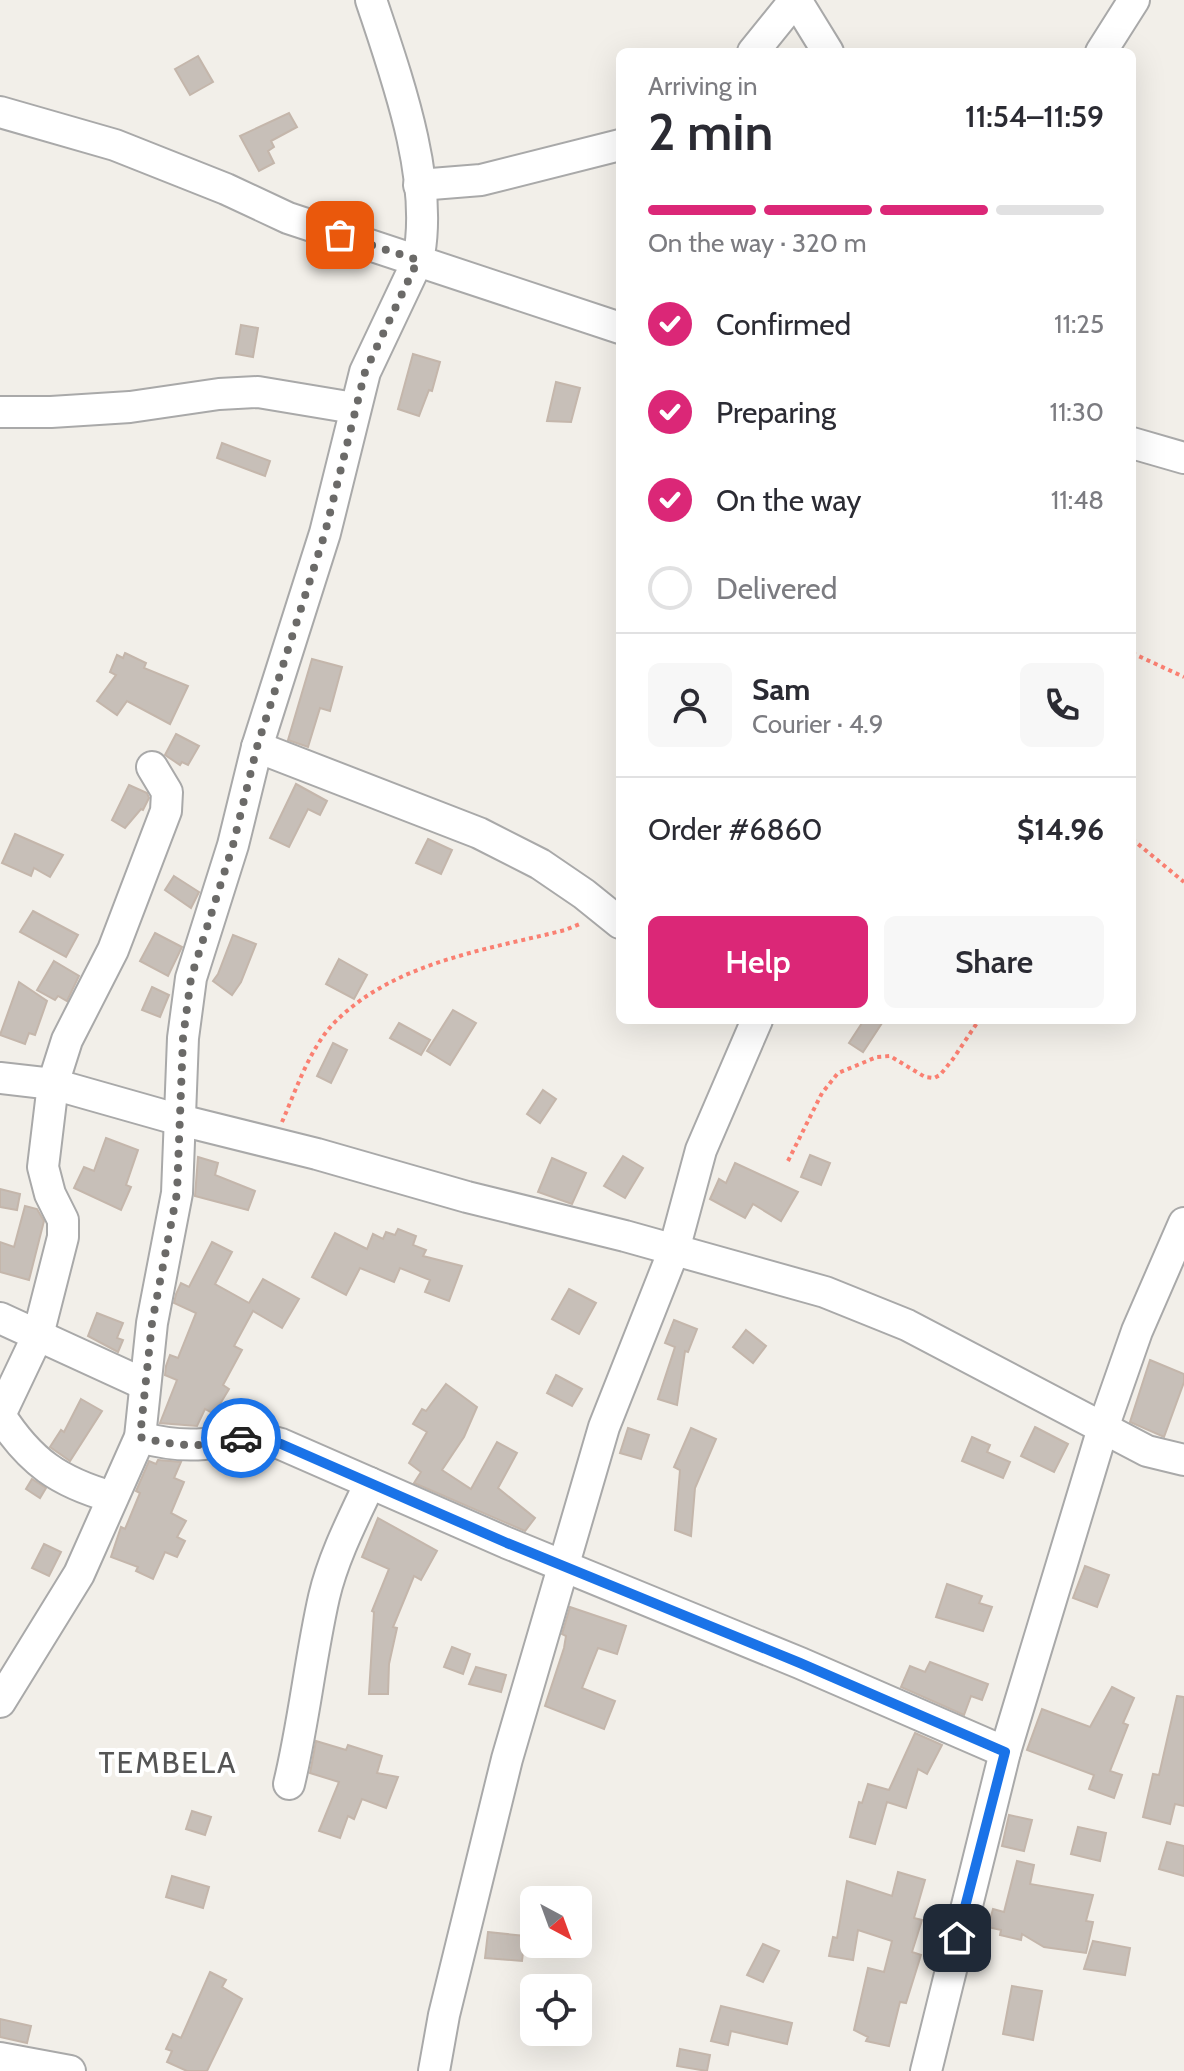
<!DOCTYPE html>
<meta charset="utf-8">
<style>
:root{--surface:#fff;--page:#f7f7f7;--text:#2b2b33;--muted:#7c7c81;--line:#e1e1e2;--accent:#db2777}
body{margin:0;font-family:Cabin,sans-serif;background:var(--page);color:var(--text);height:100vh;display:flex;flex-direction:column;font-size:30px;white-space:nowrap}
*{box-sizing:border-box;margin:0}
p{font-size:26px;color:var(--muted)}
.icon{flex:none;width:44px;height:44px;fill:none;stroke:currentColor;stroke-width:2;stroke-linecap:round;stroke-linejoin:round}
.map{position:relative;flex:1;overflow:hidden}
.side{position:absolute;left:616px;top:48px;width:520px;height:976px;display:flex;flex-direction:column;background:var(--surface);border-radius:12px;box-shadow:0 8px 32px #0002}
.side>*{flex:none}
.needle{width:52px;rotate:139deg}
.fabs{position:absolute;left:520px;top:1886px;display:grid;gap:16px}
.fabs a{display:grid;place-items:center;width:72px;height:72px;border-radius:12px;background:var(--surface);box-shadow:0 8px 32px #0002;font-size:40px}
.pin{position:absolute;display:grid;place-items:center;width:68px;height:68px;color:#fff;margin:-34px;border-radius:16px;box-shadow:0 4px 12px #0006}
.courier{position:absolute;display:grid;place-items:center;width:80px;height:80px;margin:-40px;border:6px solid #1a73e8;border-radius:50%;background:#fff;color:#222;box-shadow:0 2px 10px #0007}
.headline em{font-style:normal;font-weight:600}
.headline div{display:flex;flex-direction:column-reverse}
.headline{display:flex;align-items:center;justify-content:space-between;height:136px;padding:0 32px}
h1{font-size:52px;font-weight:600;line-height:60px}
.bar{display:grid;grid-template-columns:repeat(4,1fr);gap:12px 8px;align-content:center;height:96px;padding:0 32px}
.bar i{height:10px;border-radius:6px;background:var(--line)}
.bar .selected{background:var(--accent)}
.bar p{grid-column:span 4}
.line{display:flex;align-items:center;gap:20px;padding:0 32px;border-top:2px solid var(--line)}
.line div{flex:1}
.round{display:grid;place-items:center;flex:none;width:84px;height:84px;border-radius:12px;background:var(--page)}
ol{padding:0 32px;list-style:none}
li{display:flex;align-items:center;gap:24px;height:88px}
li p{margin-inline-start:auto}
li .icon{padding:8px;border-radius:50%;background:var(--accent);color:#fff;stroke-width:4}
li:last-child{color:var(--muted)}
li i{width:44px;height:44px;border:4px solid var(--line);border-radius:50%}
.cta{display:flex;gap:16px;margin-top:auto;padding:16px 32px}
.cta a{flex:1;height:92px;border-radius:12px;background:var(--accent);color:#fff;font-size:32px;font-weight:600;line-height:92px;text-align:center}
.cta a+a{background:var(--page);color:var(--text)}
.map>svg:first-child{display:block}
</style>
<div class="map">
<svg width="1184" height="2071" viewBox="0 0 1184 2071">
<rect width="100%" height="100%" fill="#f2efe9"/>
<g fill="#c7bfb8" stroke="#c4b6ab" stroke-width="2">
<polygon points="198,56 213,82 190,95 175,69"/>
<polygon points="289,113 297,127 271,141 274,147 268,151 274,163 259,171 240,136"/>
<polygon points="241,325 258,328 253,357 236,354"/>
<polygon points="413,354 440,362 432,391 429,390 419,416 398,409"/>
<polygon points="556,382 580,388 571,422 547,421"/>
<polygon points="222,443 270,461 265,476 217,458"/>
<polygon points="125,653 146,663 144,668 188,686 170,724 127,701 117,715 97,701 116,675 110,672 117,655 123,658"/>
<polygon points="312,659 342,667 330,711 320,708 308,747 288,740"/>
<polygon points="176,734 199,746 188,765 182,762 180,765 165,755"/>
<polygon points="296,784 327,801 320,815 308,809 289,847 270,838"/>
<polygon points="129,785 147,793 149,798 143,810 141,809 125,828 112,820"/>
<polygon points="15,834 63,855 50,877 34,868 31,876 2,863"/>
<polygon points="428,839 452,850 441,874 416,863"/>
<polygon points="174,876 199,892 191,908 165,890"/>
<polygon points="33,911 78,935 66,957 20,932"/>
<polygon points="155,933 182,947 168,976 140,961"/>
<polygon points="233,935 256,944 241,982 232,995 213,981 218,974"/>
<polygon points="339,959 367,975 354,999 326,984"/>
<polygon points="54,961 79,976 67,1001 58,996 55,1000 37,990"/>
<polygon points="19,982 47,1001 35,1035 29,1033 25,1044 0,1035"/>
<polygon points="152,987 169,995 160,1017 142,1010"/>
<polygon points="453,1010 476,1023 450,1065 427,1051"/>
<polygon points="864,1020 884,1020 863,1052 849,1043"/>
<polygon points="399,1023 430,1040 421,1055 390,1038"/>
<polygon points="333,1043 347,1050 331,1083 317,1076"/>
<polygon points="543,1090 556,1099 540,1123 527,1114"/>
<polygon points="106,1138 138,1150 126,1185 131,1187 121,1210 74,1188 84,1167 94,1171"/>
<polygon points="810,1155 830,1163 821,1185 801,1177"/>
<polygon points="623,1156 643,1168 625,1198 604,1186"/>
<polygon points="198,1157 218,1163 215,1175 255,1191 248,1210 195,1196"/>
<polygon points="552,1158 586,1173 572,1204 538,1192"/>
<polygon points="735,1163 798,1192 781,1221 753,1204 745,1218 710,1199 719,1179 726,1183"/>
<polygon points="0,1189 20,1194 17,1210 0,1207"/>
<polygon points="25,1206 37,1209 44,1221 29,1280 0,1272 0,1242 14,1247"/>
<polygon points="398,1229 416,1236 413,1245 426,1250 423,1256 462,1266 449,1301 425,1292 430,1280 400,1268 394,1282 360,1268 346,1295 312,1277 335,1233 367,1249 373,1234 383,1239 386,1232 395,1235"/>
<polygon points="212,1242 232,1252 215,1284 249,1303 263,1279 299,1299 282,1328 253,1311 234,1346 242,1350 223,1385 229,1389 214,1414 205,1409 197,1426 160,1423 177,1380 165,1375 166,1366 170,1355 178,1358 196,1313 174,1303 176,1294 181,1283 189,1287"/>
<polygon points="569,1289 596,1303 579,1334 552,1319"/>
<polygon points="97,1313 123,1323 117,1338 123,1340 118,1352 88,1336"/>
<polygon points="674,1320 697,1329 688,1352 685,1351 677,1405 658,1399 675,1347 665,1343"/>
<polygon points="746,1330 766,1346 753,1363 733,1347"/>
<polygon points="1150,1360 1184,1374 1184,1382 1164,1437 1130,1422"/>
<polygon points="556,1375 582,1389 572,1406 547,1393"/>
<polygon points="446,1384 477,1407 464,1437 442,1470 471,1489 497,1442 517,1453 498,1488 535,1518 525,1531 414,1483 421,1472 409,1463 427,1432 413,1424 422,1409 426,1411"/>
<polygon points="81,1399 102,1411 70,1461 50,1447 61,1430 64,1432"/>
<polygon points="1035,1427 1068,1444 1054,1472 1021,1456"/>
<polygon points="628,1428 649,1435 641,1459 620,1453"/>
<polygon points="691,1428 716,1439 695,1488 691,1536 675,1530 680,1470 674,1467"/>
<polygon points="972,1437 990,1445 987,1452 1010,1462 1003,1478 962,1461"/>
<polygon points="158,1460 181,1462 174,1478 184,1482 171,1513 186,1521 177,1537 185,1541 177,1557 165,1552 153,1579 136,1571 138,1567 111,1557 121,1527 125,1529 140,1493 136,1491 149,1461 156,1464"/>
<polygon points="32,1479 46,1488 40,1498 26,1489"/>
<polygon points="378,1518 437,1551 421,1580 414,1576 393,1627 397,1628 389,1664 388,1694 369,1694 374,1612 372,1611 389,1569 362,1557"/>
<polygon points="44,1544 61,1552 49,1576 32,1568"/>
<polygon points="1085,1566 1109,1575 1097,1607 1073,1598"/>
<polygon points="947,1584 982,1596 979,1603 992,1607 983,1631 936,1617"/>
<polygon points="570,1607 626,1626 617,1654 598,1648 582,1688 615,1701 604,1729 545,1706 564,1648 566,1636 562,1634"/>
<polygon points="452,1647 470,1654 463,1674 444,1667"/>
<polygon points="930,1662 988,1684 982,1700 971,1696 964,1715 901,1687 910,1666 925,1672"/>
<polygon points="476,1667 506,1675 501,1692 469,1684"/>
<polygon points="1112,1687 1134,1698 1123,1723 1128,1725 1110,1771 1122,1775 1114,1798 1089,1789 1094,1775 1027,1750 1042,1709 1090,1727"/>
<polygon points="1177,1696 1184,1697 1184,1806 1175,1804 1170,1824 1143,1817 1153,1774 1159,1775"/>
<polygon points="915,1733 942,1745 927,1774 918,1769 906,1808 887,1802 875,1844 850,1837 859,1802 862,1803 868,1784 889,1790"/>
<polygon points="316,1741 346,1750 348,1745 382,1756 377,1773 398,1777 386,1808 362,1799 354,1819 348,1816 340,1838 319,1831 339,1782 310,1773"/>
<polygon points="192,1811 211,1817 205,1835 186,1829"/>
<polygon points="1009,1815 1032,1820 1024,1851 1002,1846"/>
<polygon points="1078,1827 1106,1833 1100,1861 1071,1854"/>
<polygon points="1167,1842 1184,1846 1184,1876 1159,1869"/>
<polygon points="1017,1861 1034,1865 1030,1884 1093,1895 1086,1921 1093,1922 1086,1953 1044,1947 1022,1934 1021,1940 1000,1935 1001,1930 988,1927 993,1909 1004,1912"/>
<polygon points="898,1872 925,1880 914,1918 922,1920 912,1952 921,1955 906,2003 900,2002 889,2046 866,2041 868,2037 854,2030 868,1968 884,1972 892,1941 858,1930 853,1960 829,1956 833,1937 837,1938 847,1881 892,1896"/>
<polygon points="172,1876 209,1887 203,1908 166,1897"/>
<polygon points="488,1932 525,1936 522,1961 485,1958"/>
<polygon points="1093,1941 1130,1948 1125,1975 1084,1969"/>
<polygon points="763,1944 779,1951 763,1982 747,1975"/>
<polygon points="210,1972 226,1980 222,1987 242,1999 207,2071 187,2071 167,2062 172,2051 166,2049 173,2034 181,2038"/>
<polygon points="1012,1986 1042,1991 1033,2040 1003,2034"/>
<polygon points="721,2006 792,2023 787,2044 731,2031 728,2045 711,2041"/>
<polygon points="0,2019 31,2026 27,2043 0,2037"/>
<polygon points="680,2049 710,2055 707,2071 677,2066"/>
</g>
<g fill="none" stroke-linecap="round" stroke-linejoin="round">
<g stroke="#a9a9a9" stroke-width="34">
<g id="minor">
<polyline points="796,0 828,52"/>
<polyline points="753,52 795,0"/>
<polyline points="1101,52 1134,0"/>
<polyline points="0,112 115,145 226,189 288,218 620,328"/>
<polyline points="419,185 481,180 620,145"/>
<polyline points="0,412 51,412 130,407 219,394 258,392 354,408"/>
<polyline points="1132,443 1184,458"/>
<polyline points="257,747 479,833 540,864 584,894 620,923"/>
<polyline points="0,1078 53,1084 180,1120 317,1154 467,1197 625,1236 825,1292 907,1325 1147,1451 1184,1460"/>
<polyline points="0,1318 144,1384"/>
<polyline points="0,1415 38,1335 63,1237 63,1220 50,1194 43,1167 53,1084 67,1040 113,950 166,811 167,792 152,767"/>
<path d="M 0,1415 C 30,1462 59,1482 112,1497"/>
<path d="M 140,1437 C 161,1443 182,1446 204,1444 C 213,1443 221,1440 230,1439 C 247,1435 264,1439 281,1444 L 507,1543 L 800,1663 L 1005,1752"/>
<path d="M 0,1702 L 79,1574 L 140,1437 L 152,1323 L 177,1193 L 183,1038 L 191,978 L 233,845 L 257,747 L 325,533 L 365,372 L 418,260 C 435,181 396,75 371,0"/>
<path d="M 289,1784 C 304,1722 310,1659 324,1597 C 333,1558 353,1519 370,1483"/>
<polyline points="0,2058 70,2071"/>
<polyline points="434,2071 444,2015 507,1759 604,1427 674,1250 701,1150 757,1020"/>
<polyline points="926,2071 1005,1752 1103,1428 1137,1331 1184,1223"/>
</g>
</g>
<g stroke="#fa8072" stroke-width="4" stroke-dasharray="4 4" stroke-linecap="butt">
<polyline points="1132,653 1184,677"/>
<polyline points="1132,839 1184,882"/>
<path d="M 282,1122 C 296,1090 309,1050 333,1024 C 393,962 486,950 565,930 L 582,923"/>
<polyline points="788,1161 822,1093 838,1073 877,1057 890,1056 925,1077 934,1078 940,1075 953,1059 979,1020"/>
</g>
<use href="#minor" stroke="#fff" stroke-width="30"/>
</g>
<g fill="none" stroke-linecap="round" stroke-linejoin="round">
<path stroke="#6b6a68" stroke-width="8" stroke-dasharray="0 14.4" d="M 241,1438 C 230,1438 220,1442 209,1444 C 186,1447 162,1443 140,1437 L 152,1323 L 177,1193 L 183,1038 L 191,978 L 233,845 L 257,747 L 325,533 L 365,372 L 418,260 L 340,235"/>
<polyline stroke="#1a73e8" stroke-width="10" points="241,1438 261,1438 281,1444 507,1543 800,1663 1005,1752 957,1938"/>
</g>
<g text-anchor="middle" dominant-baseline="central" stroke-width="8" stroke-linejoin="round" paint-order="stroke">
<g font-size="30" letter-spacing="2" fill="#555" stroke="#fff">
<text x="168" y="1762">TEMBELA</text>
</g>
</g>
</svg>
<div class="fabs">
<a><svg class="needle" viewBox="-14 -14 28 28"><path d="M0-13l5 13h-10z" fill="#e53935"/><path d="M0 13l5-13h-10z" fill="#7c7c81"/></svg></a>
<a><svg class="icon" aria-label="locate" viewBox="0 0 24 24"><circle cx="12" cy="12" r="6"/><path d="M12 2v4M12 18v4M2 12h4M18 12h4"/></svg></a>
</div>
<div class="pin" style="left:340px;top:235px;background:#ea580c"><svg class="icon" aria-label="bag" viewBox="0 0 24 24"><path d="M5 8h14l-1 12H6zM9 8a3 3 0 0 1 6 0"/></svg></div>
<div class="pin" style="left:957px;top:1938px;background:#1f2937"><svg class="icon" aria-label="home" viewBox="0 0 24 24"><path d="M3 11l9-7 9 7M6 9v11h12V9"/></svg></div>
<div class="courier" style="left:241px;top:1438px"><svg class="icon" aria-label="car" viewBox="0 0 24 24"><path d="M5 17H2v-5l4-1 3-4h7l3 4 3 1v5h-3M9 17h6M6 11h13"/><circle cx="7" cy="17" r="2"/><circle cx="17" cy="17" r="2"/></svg></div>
<section class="side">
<div class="headline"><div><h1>2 min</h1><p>Arriving in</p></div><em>11:54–11:59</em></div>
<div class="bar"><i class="selected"></i><i class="selected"></i><i class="selected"></i><i></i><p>On the way · 320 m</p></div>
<ol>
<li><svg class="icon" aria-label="check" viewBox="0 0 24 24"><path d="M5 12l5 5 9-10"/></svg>Confirmed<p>11:25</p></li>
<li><svg class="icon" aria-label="check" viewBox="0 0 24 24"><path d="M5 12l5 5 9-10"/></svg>Preparing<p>11:30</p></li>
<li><svg class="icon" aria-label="check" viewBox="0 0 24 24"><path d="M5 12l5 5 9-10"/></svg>On the way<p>11:48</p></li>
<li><i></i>Delivered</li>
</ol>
<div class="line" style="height:144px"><a class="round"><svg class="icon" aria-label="person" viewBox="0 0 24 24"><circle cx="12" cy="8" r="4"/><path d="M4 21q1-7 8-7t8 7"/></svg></a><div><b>Sam</b><p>Courier · 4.9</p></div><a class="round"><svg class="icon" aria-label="phone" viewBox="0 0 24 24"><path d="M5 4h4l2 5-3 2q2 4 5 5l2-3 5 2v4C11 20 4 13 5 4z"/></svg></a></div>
<div class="line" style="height:104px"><div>Order #6860</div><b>$14.96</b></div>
<div class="cta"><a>Help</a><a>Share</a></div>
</section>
</div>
